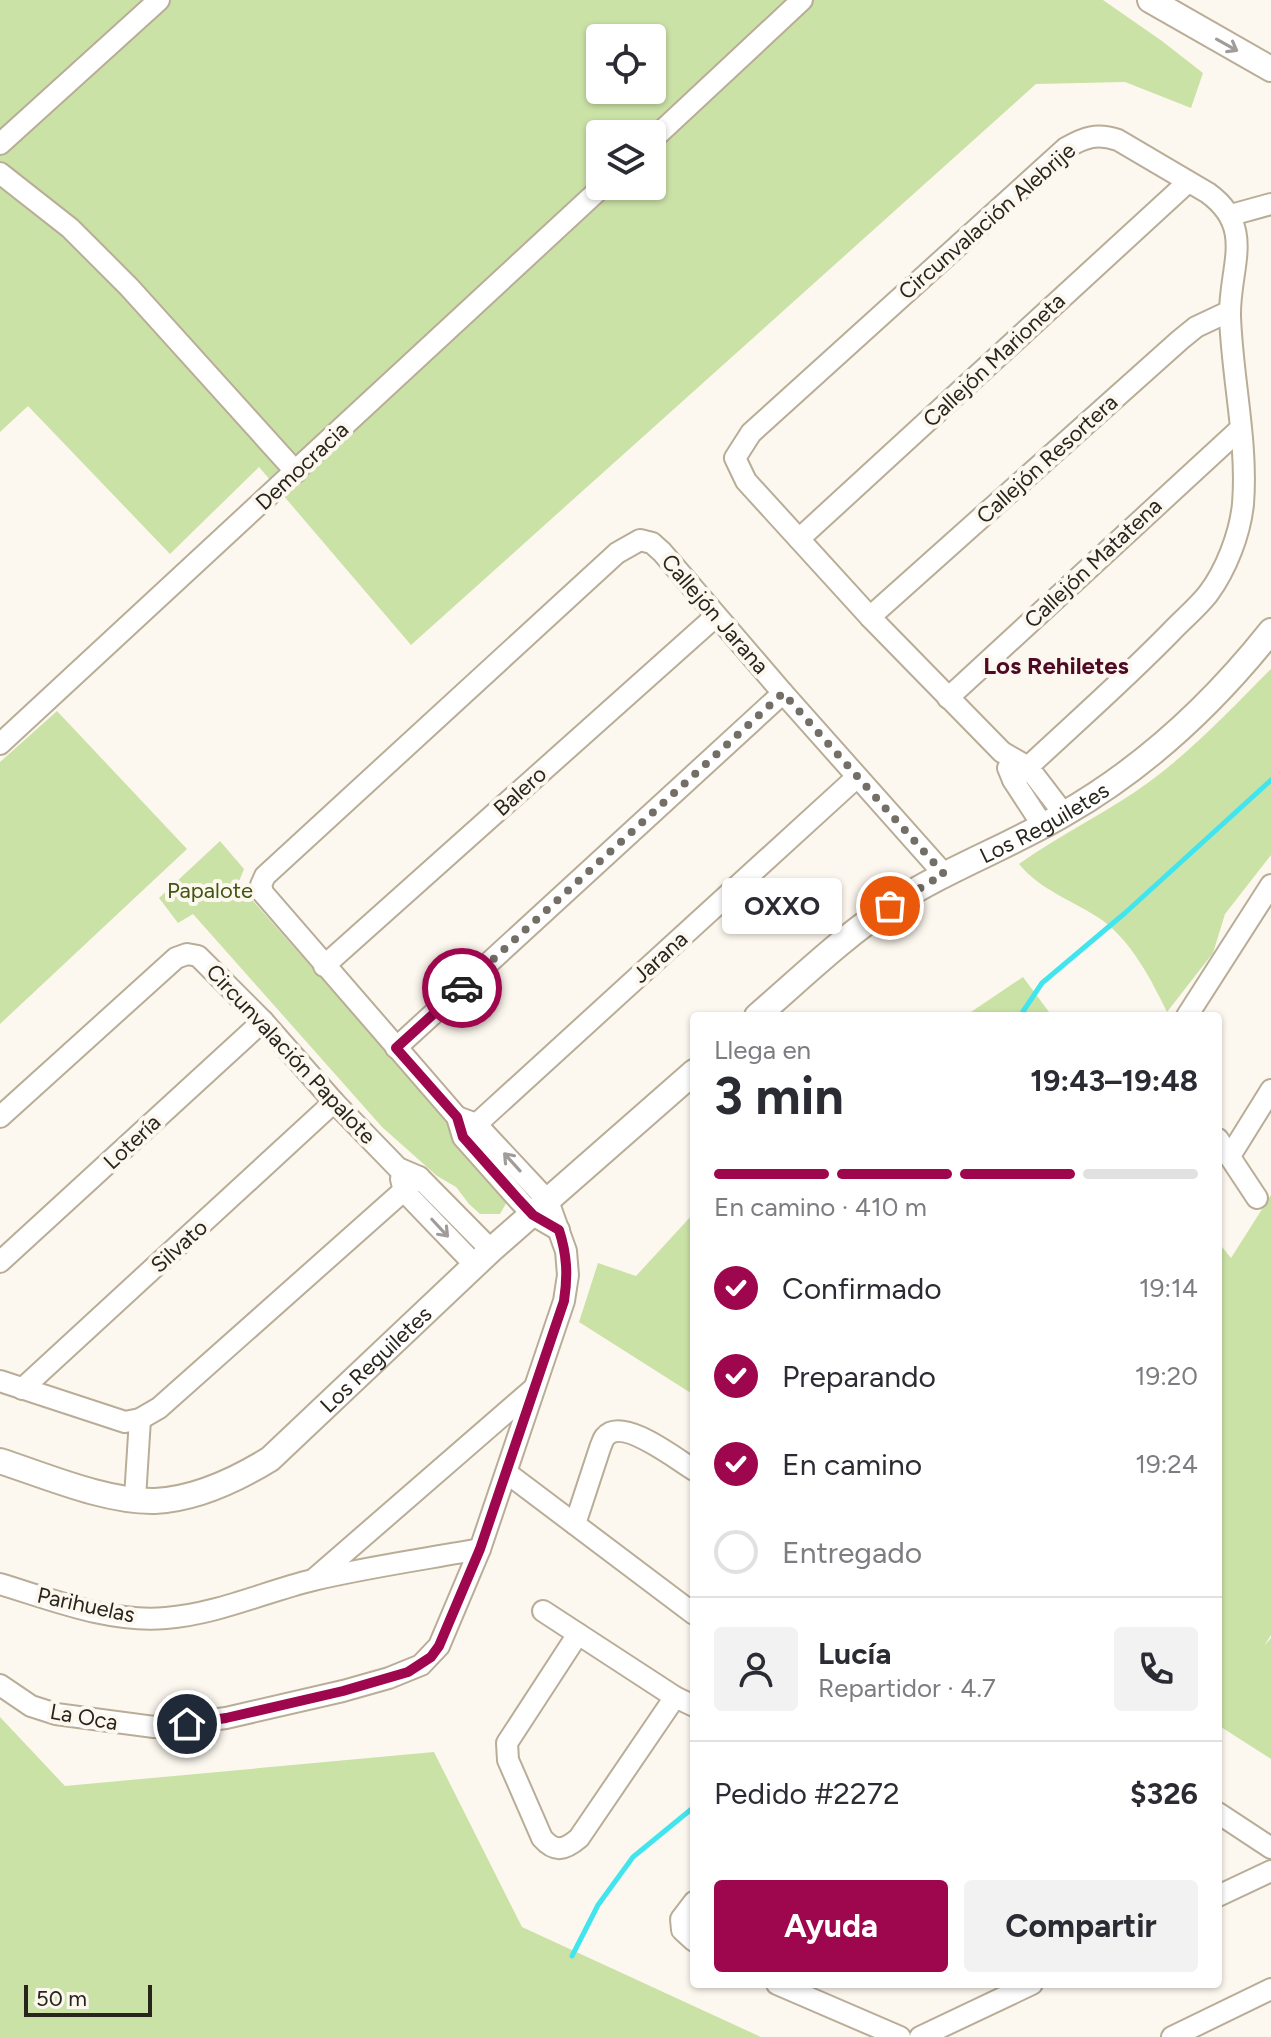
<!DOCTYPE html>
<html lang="es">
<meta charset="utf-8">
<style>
:root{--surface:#fff;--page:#f2f2f3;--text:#2b2b33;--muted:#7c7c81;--line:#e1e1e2;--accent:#9e064e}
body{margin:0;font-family:Figtree,sans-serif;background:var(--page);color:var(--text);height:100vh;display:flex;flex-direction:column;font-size:30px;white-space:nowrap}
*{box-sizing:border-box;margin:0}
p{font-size:26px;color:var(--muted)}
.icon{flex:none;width:44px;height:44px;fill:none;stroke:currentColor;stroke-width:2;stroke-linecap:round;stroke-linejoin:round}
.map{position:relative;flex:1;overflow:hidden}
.drawer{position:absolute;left:690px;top:1012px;width:532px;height:976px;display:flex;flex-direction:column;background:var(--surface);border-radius:8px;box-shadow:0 2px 6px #0004}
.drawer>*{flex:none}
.tools{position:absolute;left:586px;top:24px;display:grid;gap:16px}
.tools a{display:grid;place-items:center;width:80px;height:80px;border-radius:8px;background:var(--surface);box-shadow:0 2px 6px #0004;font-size:40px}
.scale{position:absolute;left:24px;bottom:20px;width:128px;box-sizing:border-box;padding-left:8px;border:4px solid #29241c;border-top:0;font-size:22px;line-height:28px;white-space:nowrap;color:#29241c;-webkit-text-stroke:6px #fdf8ef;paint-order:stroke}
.pin{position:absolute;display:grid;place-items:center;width:68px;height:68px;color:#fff;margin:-34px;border:4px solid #fff;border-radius:50%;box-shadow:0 2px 8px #0007}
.courier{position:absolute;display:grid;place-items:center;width:80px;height:80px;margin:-40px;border:6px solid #9e064e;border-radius:50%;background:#fff;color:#222;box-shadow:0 2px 10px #0007}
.bubble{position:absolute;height:56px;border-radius:8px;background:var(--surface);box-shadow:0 2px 6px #0004;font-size:26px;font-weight:700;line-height:56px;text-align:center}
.headline em{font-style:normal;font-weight:700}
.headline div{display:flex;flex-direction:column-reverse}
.headline{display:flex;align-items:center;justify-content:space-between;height:136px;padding:0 24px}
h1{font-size:52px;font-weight:700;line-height:60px}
.bar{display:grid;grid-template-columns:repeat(4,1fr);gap:12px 8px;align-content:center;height:96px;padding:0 24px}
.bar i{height:10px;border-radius:6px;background:var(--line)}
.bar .active{background:var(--accent)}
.bar p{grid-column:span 4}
.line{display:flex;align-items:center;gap:20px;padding:0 24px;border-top:2px solid var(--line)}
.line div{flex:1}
.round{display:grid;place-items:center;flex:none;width:84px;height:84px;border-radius:8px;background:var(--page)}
ol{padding:0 24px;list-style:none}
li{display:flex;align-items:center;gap:24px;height:88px}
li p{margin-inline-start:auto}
li .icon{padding:8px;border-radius:50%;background:var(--accent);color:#fff;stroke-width:4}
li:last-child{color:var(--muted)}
li i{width:44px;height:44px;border:4px solid var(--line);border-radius:50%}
.cta{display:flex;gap:16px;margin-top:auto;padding:16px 24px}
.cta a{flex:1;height:92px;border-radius:8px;background:var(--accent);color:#fff;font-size:32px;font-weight:700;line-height:92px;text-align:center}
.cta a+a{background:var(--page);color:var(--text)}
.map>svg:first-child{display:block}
</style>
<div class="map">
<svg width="1271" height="2037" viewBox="0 0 1271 2037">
<rect width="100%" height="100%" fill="#fdf8ef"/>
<g fill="#cbe2a7" fill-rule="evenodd">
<path d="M 0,0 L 1103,0 L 1162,41 L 1203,73 L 1191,108 L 1125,82 L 1036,84 L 411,645 L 259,467 L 170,554 L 28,406 L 0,432 ZM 600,38 L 652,38 L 652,90 L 600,90 ZM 600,134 L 652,134 L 652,186 L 600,186 Z"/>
<path d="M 1271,669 L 1271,855 L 1225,914 L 1213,953 L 1167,1012 C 1152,981 1132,942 1102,920 C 1074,901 1041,891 1019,864 C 1061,834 1108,812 1149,782 C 1194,749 1232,708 1271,669 Z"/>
<polygon points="57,711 187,849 0,1024 0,762"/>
<polygon points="220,841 244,869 238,884 437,1109 508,1200 500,1214 480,1214 469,1204 456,1187 437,1176 382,1127 193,914 178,923 159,898"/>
<polygon points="1023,977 1052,1016 965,1016"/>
<polygon points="1271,1195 1271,1635 1264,1646 1271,1638 1271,1759 1218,1725 1218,1242 1231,1258"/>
<polygon points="694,1213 694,1395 579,1322 598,1263 636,1276"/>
<polygon points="0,1717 65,1786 434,1752 522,1927 761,2037 0,2037"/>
</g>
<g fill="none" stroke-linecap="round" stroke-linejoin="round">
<g stroke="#42e5ee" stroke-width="5">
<polyline points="1020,1016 1042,983 1125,913 1271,780"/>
<polyline points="572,1956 598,1905 633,1857 694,1807"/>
</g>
<g stroke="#b9ad98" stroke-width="24">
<g id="minor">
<polyline points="652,140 802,0"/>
<polyline points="0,144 159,0"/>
<polyline points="0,173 70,228 129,287 296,472"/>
<polyline points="1231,215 1271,204"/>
<polyline points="799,539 1188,182"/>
<polyline points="870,617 1180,340 1196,327 1230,311"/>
<polyline points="948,698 1240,429"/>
<polyline points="0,744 603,186"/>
<polyline points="1008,768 1013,780 1043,826"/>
<path d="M 1013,780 L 1028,767 C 1075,723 1124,680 1170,633 C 1182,620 1197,608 1208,594 C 1226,570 1240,534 1243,504 C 1248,442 1232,378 1230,316 C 1229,267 1256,228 1208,193 L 1118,140 C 1097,133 1085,137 1066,148 L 751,433 L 735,458 L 746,481 L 870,617 L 1002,752 L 1028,767 L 1064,814"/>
<polyline points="324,966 716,616"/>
<polyline points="1187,1016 1271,885"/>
<polyline points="396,1048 783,693"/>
<polyline points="0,1117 176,958 187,954 198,956 263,1021 334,1102 398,1168 419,1177 491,1250"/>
<polyline points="469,1131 857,777"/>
<polyline points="1218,1139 1257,1198"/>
<polyline points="1230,1156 1271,1090"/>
<polyline points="401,1179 404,1191 476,1266"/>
<polyline points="559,1230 533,1215 519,1200 463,1137 457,1117 263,893 261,885 265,876 617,553 640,540 652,543 662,552 783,693 944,874"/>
<polyline points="0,1262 263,1021"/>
<polyline points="0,1381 125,1422 140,1419 159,1408 419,1177"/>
<polyline points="22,1389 334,1102"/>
<polyline points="507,1473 694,1614"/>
<polyline points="135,1498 140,1419"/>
<path d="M 575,1524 L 600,1448 C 600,1448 604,1437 605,1437 C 622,1416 676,1459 694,1470"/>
<polyline points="313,1580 533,1389"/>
<path d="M 0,1584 C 53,1600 110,1623 166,1618 C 217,1614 264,1592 313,1580 C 368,1567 425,1559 480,1549"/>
<polyline points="543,1611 675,1697 694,1706"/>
<path d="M 578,1634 L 507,1743 L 508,1760 L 542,1838 C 555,1853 565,1850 579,1838 L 675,1697"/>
<polyline points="0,1685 31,1706 56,1714 154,1727 226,1718 343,1691 389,1678 421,1665 439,1646 480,1549 564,1301 568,1275 566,1251 548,1201 476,1124 457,1117"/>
<polyline points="1218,1813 1271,1848"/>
<polyline points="1218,1896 1271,1871"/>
<polyline points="694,1902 681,1919 682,1930 694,1941"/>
<polyline points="777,1984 900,2037"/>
<polyline points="920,2037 1032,1984"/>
<polyline points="1172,2037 1271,1989"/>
</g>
</g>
<g stroke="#b9ad98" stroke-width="28">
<g id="tertiary">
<polyline points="1150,0 1271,69"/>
<path id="s1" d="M 757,1016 C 801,978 844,936 893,904 C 947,869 1008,847 1064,814 C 1146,767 1213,704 1271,631"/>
<path id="s2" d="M 0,1461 C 46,1476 106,1502 155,1501 C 196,1499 236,1480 270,1459 L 491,1250 L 694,1072"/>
</g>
</g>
<use href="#minor" stroke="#fff" stroke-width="20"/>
<use href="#tertiary" stroke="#fff" stroke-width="24"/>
</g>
<defs><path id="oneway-shaft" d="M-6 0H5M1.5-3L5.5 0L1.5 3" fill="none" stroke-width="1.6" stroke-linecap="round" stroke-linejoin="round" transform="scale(2)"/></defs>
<g stroke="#9f9c99">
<use href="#oneway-shaft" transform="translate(1227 45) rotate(29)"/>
<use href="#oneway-shaft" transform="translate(512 1162) rotate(-132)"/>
<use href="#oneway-shaft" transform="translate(440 1228) rotate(47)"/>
</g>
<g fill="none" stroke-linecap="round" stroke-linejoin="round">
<polyline stroke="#736e66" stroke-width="8" stroke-dasharray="0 14.4" points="462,988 783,693 944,874 890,906"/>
<path stroke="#9e064e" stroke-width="10" d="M 187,1724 L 226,1718 L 343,1691 L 408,1672 L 431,1657 L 439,1646 L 480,1549 L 564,1301 C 568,1275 567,1255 559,1230 L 533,1215 L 519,1200 L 463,1137 L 457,1117 L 396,1048 L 462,988"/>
</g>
<g text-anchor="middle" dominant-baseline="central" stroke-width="8" stroke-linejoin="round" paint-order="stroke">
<g font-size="22" fill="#29241c" stroke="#fdf8ef">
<text transform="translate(987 221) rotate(-41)">Circunvalación Alebrije</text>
<text transform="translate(994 360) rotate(-43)">Callejón Marioneta</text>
<text transform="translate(1047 459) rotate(-42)">Callejón Resortera</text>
<text transform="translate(302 466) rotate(-43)">Democracia</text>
<text transform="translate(1093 563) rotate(-43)">Callejón Matatena</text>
<text transform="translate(715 614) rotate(49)">Callejón Jarana</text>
<text transform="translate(520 791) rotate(-42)">Balero</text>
<text stroke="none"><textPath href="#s1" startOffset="348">Los Reguiletes</textPath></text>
<text transform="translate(660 957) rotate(-42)">Jarana</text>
<text transform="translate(291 1054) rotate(47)">Circunvalación Papalote</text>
<text transform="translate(132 1142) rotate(-43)">Lotería</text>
<text transform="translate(179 1246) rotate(-42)">Silvato</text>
<text stroke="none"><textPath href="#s2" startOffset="430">Los Reguiletes</textPath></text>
<text transform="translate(86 1605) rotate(12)">Parihuelas</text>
<text transform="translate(84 1717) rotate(10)">La Oca</text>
</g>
<g font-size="22" fill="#40550f" stroke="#fdf8ef">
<text x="210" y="890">Papalote</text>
</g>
<g font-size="24" font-weight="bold" fill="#4d0925" stroke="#fdf8ef">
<text x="1056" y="665">Los Rehiletes</text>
</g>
</g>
</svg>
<div class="tools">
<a><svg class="icon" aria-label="locate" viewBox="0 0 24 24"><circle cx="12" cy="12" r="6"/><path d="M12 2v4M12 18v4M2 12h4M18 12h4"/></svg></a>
<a><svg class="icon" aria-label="layers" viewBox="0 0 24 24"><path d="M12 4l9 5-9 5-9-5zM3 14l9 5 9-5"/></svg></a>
</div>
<div class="scale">50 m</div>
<div class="pin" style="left:890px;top:906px;background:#ea580c"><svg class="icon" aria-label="bag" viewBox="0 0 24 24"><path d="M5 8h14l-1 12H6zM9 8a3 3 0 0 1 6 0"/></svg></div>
<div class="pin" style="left:187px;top:1724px;background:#1f2937"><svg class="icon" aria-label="home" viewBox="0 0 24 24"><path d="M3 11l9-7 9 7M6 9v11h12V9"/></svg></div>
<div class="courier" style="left:462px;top:988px"><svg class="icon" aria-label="car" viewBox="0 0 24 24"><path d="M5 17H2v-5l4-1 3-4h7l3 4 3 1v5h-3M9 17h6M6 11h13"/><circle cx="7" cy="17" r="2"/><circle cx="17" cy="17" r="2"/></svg></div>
<div class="bubble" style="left:722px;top:878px;width:120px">OXXO</div>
<section class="drawer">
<div class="headline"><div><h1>3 min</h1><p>Llega en</p></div><em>19:43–19:48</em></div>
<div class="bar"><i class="active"></i><i class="active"></i><i class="active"></i><i></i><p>En camino · 410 m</p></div>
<ol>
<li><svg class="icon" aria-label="check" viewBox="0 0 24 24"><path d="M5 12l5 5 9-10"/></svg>Confirmado<p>19:14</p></li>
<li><svg class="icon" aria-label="check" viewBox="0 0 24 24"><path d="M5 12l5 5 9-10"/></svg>Preparando<p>19:20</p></li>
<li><svg class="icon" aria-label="check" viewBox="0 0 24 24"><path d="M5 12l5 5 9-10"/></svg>En camino<p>19:24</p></li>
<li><i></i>Entregado</li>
</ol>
<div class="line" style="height:144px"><a class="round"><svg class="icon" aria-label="person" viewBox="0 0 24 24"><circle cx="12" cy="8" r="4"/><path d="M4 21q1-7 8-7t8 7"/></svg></a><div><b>Lucía</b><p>Repartidor · 4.7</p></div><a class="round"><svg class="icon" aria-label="phone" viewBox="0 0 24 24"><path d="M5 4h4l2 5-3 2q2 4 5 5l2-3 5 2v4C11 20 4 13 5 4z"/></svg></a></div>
<div class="line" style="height:104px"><div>Pedido #2272</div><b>$326</b></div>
<div class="cta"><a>Ayuda</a><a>Compartir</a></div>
</section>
</div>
